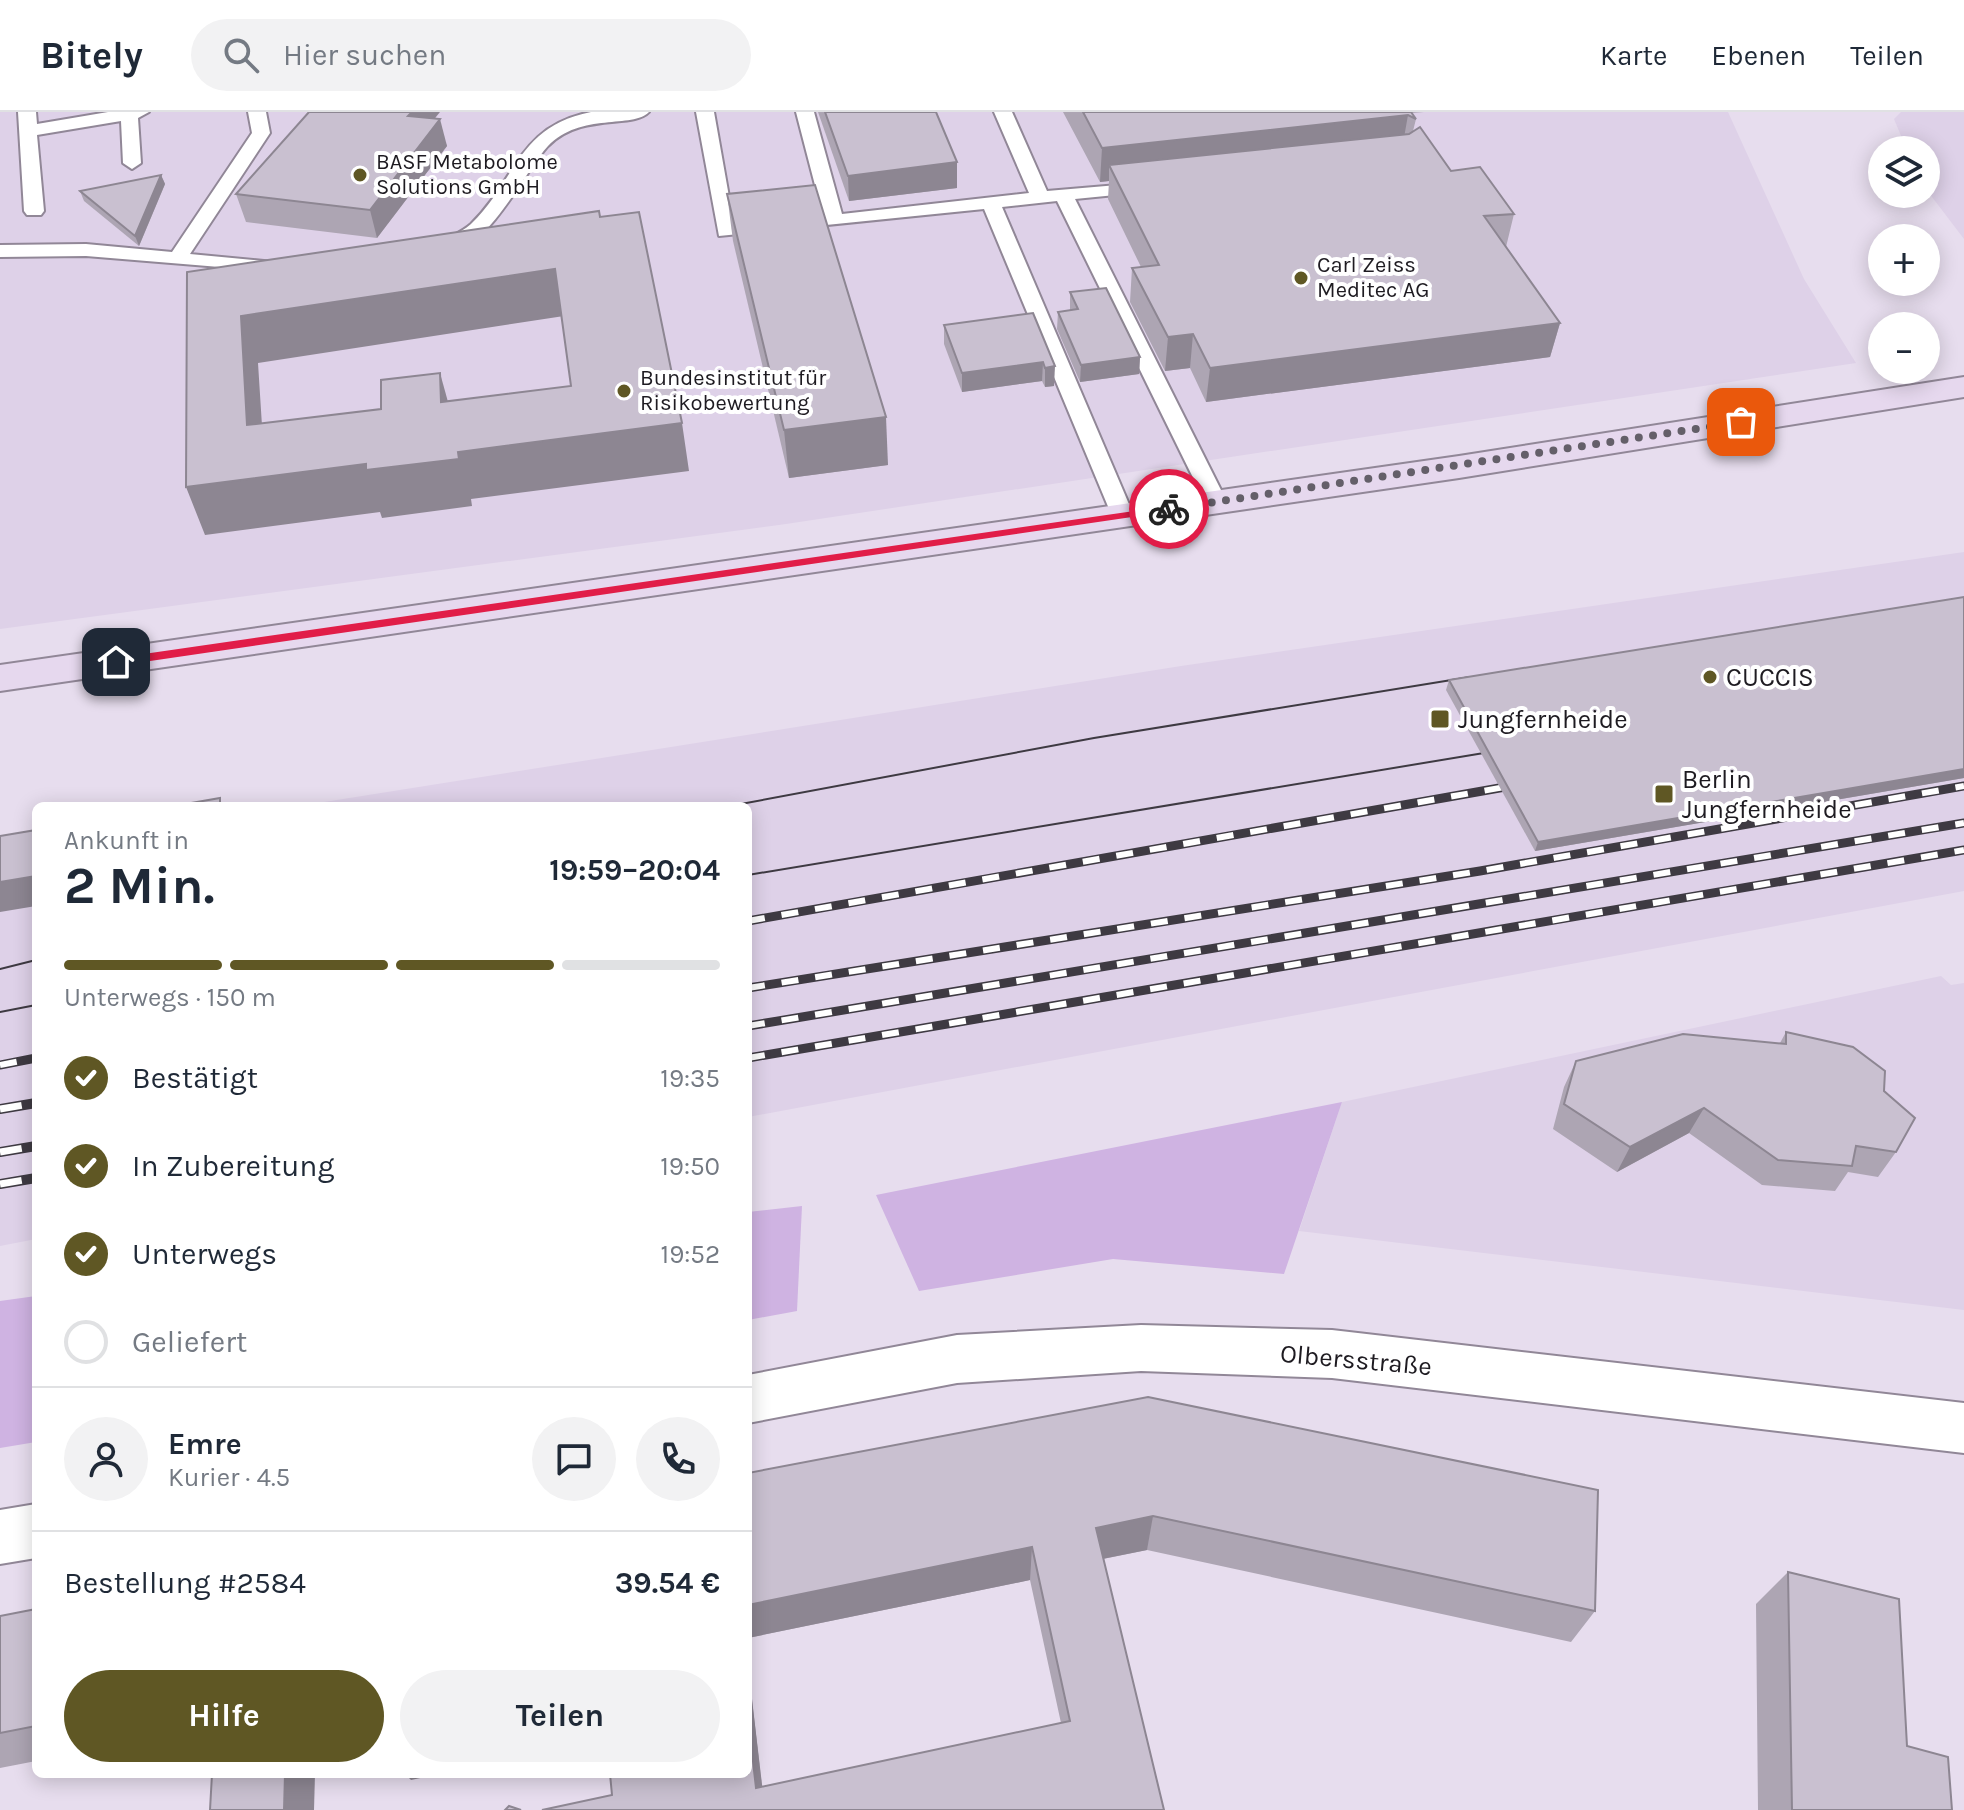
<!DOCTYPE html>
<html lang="de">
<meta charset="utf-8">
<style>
:root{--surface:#fff;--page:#f2f2f3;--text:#1f2937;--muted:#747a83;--line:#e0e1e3;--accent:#5f5724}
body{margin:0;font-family:Karla,sans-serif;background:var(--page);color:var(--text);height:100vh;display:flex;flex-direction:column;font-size:30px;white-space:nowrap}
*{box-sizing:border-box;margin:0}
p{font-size:26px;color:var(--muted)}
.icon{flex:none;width:44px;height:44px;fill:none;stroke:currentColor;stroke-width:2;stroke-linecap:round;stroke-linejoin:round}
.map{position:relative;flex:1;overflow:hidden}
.details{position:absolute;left:32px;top:690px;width:720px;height:976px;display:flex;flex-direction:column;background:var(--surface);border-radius:12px;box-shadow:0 4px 20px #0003}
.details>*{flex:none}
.buttons{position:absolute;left:1868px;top:24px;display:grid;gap:16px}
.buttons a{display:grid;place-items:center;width:72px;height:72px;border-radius:50%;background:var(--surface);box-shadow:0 4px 20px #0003;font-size:40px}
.pin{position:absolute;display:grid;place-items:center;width:68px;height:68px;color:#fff;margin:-34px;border-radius:16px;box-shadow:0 4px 12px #0006}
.courier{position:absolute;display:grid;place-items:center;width:80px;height:80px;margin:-40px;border:6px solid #e11d48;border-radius:50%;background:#fff;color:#222;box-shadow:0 2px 10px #0007}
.head em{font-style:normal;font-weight:700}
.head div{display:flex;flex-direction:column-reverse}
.head{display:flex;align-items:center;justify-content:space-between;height:136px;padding:0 32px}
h1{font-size:52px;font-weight:700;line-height:60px}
.bar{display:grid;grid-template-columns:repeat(4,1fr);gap:12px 8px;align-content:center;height:96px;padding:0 32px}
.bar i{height:10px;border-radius:6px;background:var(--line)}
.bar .current{background:var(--accent)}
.bar p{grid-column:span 4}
.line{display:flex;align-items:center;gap:20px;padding:0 32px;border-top:2px solid var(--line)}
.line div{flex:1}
.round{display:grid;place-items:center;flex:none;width:84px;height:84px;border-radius:42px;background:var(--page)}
ol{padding:0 32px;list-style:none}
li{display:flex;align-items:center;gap:24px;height:88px}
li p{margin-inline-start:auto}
li .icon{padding:8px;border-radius:50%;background:var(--accent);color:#fff;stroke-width:4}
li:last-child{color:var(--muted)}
li i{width:44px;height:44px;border:4px solid var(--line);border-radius:50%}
.action{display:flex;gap:16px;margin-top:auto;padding:16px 32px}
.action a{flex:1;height:92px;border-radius:48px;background:var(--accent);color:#fff;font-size:32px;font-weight:700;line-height:92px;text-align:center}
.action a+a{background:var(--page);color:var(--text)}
header{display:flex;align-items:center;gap:48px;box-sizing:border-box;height:112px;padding:0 40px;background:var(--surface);border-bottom:2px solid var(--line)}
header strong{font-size:38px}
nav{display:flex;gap:44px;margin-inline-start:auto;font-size:28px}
.search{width:560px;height:72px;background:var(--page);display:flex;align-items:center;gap:20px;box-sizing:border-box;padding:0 28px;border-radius:44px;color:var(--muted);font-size:30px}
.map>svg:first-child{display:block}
</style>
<header>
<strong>Bitely</strong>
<div class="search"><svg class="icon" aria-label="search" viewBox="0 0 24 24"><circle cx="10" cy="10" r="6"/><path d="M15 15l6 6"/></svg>Hier suchen</div>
<nav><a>Karte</a><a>Ebenen</a><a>Teilen</a></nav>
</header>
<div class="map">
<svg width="1964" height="1698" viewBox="0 0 1964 1698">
<rect width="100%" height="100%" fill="#e7ddee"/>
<g fill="#ded1e8">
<polygon points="0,0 1728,0 1804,167 1856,251 786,412 0,517"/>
<polygon points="1901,0 1964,0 1964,127 1926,77 1926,38 1907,38 1894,7"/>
<polygon points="1964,440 1964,779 748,1005 748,694 299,694 1181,554"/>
<polygon points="36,771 36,1127 0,1134 0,786"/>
<polygon points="1941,864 1951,873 1964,871 1964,1198 1299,1119 1342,990"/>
</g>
<g fill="#cfb3e2">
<polygon points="1342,990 1284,1162 1113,1147 919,1179 876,1083"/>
<polygon points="802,1094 797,1199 748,1208 748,1100"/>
<polygon points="36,1184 36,1330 0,1336 0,1189"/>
</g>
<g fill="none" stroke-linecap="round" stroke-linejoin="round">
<g stroke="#918797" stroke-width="4">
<g id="service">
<polygon points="18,0 36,0 37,12 108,0 149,0 138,6 141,51 132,57 123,51 121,9 37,23 44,99 41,103 27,103 24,99"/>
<polygon points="248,0 266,0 270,21 190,142 274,150 284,156 281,160 86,144 0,145 0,133 86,132 172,140 252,21"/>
<path d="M 591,0 L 649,0 C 633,17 581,0 548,34 C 523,61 482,151 438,140 L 435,136 C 444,126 460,122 471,112 C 517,67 518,14 591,0 Z"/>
<polygon points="696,0 714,0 734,113 823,104 796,0 814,0 842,102 1029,81 994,0 1012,0 1047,79 1153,70 1155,74 1146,80 1075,87 1227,390 1224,395 1208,395 1205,390 1057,89 1002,95 1134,404 1131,409 1115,409 1112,404 984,97 719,124"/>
</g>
</g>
<g stroke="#918797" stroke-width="4">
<g id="tertiary">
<polygon points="1141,1213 1332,1218 1964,1291 1964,1341 1332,1266 1141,1259 957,1271 748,1311 748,1263 957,1223"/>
<polygon points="36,1392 36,1446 0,1452 0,1398"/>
</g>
</g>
<g stroke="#918797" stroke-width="4">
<polygon id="secondary" points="1964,265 1964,285 1459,366 0,579 0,553 1459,344"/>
</g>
<use href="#service" fill="#fff" fill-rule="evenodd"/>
<use href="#tertiary" fill="#fff" fill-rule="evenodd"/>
<use href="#secondary" fill="#e6d8ee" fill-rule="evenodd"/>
<g stroke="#3e3a42" stroke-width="2">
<polyline points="730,694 1094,626 1470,565"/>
<polyline points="748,763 1502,638"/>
<polyline points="0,857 36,848"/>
<polyline points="0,900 36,893"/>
</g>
<g stroke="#3e3a42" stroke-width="9">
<g id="rail-far1">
<polyline points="748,809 1522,672"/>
<polyline points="748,876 1480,759 1964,674"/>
<polyline points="748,914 1964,711"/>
<polyline points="748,946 1964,738"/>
<polyline points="0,953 36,946"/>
</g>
</g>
<g stroke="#3e3a42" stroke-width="10">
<g id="rail">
<polyline points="0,997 36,991"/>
<polyline points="0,1040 36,1034"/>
<polyline points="0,1072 36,1066"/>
</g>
</g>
<use href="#rail-far1" stroke="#fff" stroke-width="6" stroke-dasharray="17" stroke-linecap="butt"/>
<use href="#rail" stroke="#fff" stroke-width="7" stroke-dasharray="22" stroke-linecap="butt"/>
</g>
<g fill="#ada5b3">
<polygon points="818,0 936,0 957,76 849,89"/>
<polygon points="1063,0 1424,0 1412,1 1416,7 1413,19 1451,59 1514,102 1506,135 1560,211 1550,245 1206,290 1190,256 1165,259 1130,190 1132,156 1141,155 1108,87 1109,69 1100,70"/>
<polygon points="435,7 447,34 377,126 246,110 236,82"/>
<polygon points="161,63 165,72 139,134 84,89 80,79"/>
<polygon points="727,82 888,353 789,366 733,129"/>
<polygon points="1070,180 1140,245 1139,262 1080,270 1057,217 1058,200 1070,198"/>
<polygon points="1033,201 1054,274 1045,275 1042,269 962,280 944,232 944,213"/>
<polygon points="1964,485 1964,666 1535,739 1446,578 1449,568"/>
<polygon points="1786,920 1884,979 1896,1040 1878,1065 1848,1060 1835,1079 1762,1073 1689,1021 1617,1060 1553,1017 1564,975 1576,949 1780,931"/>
<polygon points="1148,1285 1595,1499 1571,1530 1147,1438 1103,1447 1164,1698 542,1698 748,1662 748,1553 762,1675 1061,1611 1030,1468 748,1526 748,1361"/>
<polygon points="1788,1460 1907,1634 1952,1698 1758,1698 1756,1492"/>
<polygon points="36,1497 36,1649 0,1656 0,1504"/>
</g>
<g fill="#8d8692">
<polygon points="412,0 440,0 415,31 408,4"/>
<polygon points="1408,3 1402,37 1109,53 1109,69 1100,70 1102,36"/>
<polygon points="440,7 447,34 377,126 370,98"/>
<polygon points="957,50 957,76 849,89 848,64"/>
<polygon points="161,63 165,72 139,134 135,124"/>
<polygon points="555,157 564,204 258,251 265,361 247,313 241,204"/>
<polygon points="1560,211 1550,245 1206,290 1210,256"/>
<polygon points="1193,222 1190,256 1165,259 1168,225"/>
<polygon points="1140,245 1139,262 1080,270 1081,253"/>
<polygon points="1043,250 1042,269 962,280 962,261"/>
<polygon points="1055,254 1054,274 1045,275 1045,256"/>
<polygon points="440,261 453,308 441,290"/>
<polygon points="886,305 888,353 789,366 784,318"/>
<polygon points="682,311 689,359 471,387 472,394 382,406 380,400 205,423 186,375"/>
<polygon points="1964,657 1964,666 1535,739 1538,730"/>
<polygon points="36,764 36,794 0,800 0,770"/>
<polygon points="1704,996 1689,1021 1617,1060 1630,1035"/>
<polygon points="1153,1404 1147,1438 1092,1449 1096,1416"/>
<polygon points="1032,1435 1030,1468 748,1526 748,1493"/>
<polygon points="748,1553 765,1698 756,1676 748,1605"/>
<polygon points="285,1662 315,1662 314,1698 284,1698"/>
<polygon points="405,1662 439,1662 411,1668"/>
</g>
<g fill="#c9c0d0" stroke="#8d8692" stroke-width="2" fill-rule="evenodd">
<polygon points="309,0 412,0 408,4 440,7 370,98 236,82"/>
<polygon points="825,0 936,0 957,50 848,64"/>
<polygon points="1083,0 1411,0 1416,7 1408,3 1102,36"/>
<polygon points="1420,15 1451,59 1480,55 1514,102 1484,104 1560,211 1210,256 1193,222 1168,225 1132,156 1159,153 1109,53 1409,22"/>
<polygon points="161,63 135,124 80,79"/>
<polygon points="815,73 886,305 784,318 727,82"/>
<path d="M 599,99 L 600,105 L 639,100 L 682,311 L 458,340 L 459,347 L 366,358 L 366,352 L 186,375 L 187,160 ZM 555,157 L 571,274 L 441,290 L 440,261 L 381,268 L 381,297 L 247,313 L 241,204 Z"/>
<polygon points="1106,176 1140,245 1081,253 1058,200 1078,197 1070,180"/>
<polygon points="1033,201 1055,254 1045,256 1043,250 962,261 944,213"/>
<polygon points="1964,485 1964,657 1538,730 1449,568"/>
<polygon points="220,686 220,694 174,694"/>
<polygon points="36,718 36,764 0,770 0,724"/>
<polygon points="1786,920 1853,935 1885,959 1884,979 1915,1006 1896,1040 1856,1034 1852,1054 1778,1048 1704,996 1630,1035 1564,992 1576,949 1683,922 1786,932"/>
<polygon points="1148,1285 1598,1378 1595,1499 1153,1404 1096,1416 1164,1698 542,1698 612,1683 610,1662 748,1662 748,1605 756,1676 1070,1609 1032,1435 748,1493 748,1361"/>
<polygon points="1788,1460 1899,1487 1907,1634 1948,1645 1952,1698 1792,1698"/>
<polygon points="36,1497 36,1614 0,1621 0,1504"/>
<polygon points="212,1662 285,1662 284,1698 210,1698"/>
<polygon points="509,1694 521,1698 505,1698"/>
</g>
<polygon fill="#e11d48" points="1169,394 1175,397 1173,399 116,554 110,550 116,546"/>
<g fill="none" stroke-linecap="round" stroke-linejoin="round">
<polyline stroke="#645f69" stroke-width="8" stroke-dasharray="0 14.4" points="1169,397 1741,310"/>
</g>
<g fill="#5f5724" stroke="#fff" stroke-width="3">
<circle cx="360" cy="63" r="8"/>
<circle cx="1301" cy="166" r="8"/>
<circle cx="624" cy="279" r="8"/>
<circle cx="1710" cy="565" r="8"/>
<rect x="1430" y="597" width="20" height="20" rx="4"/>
<rect x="1654" y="672" width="20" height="20" rx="4"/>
</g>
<g text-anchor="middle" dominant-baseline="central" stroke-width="8" stroke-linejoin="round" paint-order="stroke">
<g font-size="22" fill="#1e1b21" stroke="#fff" text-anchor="start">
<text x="376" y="50">BASF Metabolome<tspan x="376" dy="25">Solutions GmbH</tspan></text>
<text x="1317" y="153">Carl Zeiss<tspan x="1317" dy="25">Meditec AG</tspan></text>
<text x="640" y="266">Bundesinstitut für<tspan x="640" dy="25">Risikobewertung</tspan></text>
</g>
<g font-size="26" fill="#1e1b21" stroke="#fff" text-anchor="start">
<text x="1726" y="565">CUCCIS</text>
<text x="1458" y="607">Jungfernheide</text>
<text x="1682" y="667">Berlin<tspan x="1682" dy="30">Jungfernheide</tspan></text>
</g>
<g font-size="26" fill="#1e1b21" stroke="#fff">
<text transform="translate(1356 1248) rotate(5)">Olbersstraße</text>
</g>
</g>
</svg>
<div class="buttons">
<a><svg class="icon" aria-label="layers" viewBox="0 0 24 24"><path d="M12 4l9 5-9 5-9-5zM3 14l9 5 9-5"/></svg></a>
<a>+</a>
<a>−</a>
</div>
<div class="pin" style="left:1741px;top:310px;background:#ea580c"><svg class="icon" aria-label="bag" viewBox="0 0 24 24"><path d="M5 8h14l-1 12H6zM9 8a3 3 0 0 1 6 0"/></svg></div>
<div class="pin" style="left:116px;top:550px;background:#1f2937"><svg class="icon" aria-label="home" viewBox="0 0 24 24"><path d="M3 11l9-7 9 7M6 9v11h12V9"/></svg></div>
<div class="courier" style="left:1169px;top:397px"><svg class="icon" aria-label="bike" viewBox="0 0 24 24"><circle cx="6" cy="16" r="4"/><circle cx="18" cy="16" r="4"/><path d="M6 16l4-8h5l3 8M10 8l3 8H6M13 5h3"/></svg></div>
<section class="details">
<div class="head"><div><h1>2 Min.</h1><p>Ankunft in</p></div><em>19:59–20:04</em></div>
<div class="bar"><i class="current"></i><i class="current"></i><i class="current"></i><i></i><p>Unterwegs · 150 m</p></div>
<ol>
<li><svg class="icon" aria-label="check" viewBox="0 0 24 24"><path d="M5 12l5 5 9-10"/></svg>Bestätigt<p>19:35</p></li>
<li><svg class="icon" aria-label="check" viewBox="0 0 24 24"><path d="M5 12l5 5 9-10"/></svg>In Zubereitung<p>19:50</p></li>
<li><svg class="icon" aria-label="check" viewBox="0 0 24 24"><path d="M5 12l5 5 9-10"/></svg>Unterwegs<p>19:52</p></li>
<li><i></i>Geliefert</li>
</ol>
<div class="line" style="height:144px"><a class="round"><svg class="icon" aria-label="person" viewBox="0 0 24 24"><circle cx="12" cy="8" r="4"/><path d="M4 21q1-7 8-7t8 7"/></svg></a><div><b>Emre</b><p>Kurier · 4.5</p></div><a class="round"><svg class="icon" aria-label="chat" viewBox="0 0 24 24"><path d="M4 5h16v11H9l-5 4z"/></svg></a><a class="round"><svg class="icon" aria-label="phone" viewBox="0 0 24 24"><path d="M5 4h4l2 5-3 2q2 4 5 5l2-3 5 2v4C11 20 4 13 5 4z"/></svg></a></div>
<div class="line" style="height:104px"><div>Bestellung #2584</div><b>39.54 €</b></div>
<div class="action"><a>Hilfe</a><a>Teilen</a></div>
</section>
</div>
